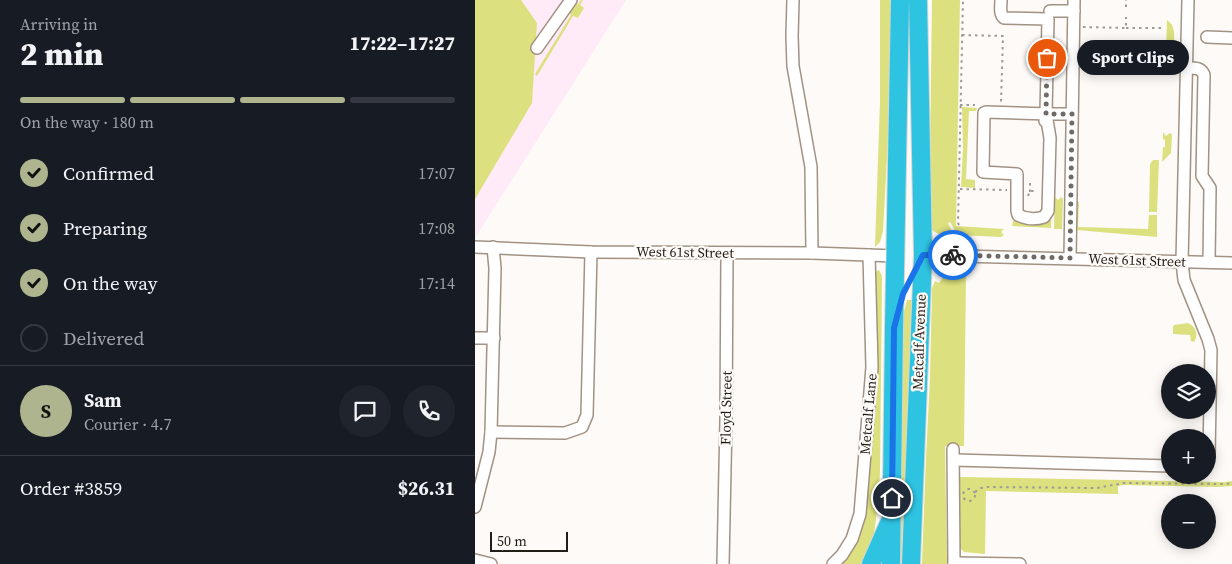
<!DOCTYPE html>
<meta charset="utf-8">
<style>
:root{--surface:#171b24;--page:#20242c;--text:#f1f3f6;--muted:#9ea1a6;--line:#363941;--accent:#aeb48d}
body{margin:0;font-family:"Source Serif 4",serif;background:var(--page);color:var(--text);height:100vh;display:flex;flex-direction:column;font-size:19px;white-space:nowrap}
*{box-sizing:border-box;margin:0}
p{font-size:16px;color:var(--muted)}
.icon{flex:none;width:28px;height:28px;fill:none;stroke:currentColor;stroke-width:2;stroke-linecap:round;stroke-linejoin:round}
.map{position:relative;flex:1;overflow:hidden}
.sheet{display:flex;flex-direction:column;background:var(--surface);width:475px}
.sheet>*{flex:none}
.buttons{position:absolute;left:686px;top:364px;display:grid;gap:10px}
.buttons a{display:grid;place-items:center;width:55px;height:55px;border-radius:50%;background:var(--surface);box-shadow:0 2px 12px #0003;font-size:25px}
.scale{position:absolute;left:15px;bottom:12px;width:78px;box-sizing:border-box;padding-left:5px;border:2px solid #231d17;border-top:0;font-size:14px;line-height:18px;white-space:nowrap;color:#231d17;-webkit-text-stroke:4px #fdfaf7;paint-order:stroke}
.pin{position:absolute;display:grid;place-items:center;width:42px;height:42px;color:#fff;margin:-21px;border:2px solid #fff;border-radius:50%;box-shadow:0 1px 5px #0007}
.courier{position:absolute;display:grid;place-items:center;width:50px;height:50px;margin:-25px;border:4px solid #1a73e8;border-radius:50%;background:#fff;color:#222;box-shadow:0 1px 6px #0007}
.bubble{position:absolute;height:35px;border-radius:18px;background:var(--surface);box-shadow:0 2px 12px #0003;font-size:16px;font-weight:800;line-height:35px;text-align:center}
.summary em{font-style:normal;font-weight:800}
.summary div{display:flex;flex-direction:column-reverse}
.summary{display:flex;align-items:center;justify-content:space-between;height:85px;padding:0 20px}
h1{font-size:32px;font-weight:800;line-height:38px}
.bar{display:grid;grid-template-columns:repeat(4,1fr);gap:8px 5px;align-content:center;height:60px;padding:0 20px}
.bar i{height:6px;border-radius:4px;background:var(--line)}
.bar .active{background:var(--accent)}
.bar p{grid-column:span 4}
.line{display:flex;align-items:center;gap:12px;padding:0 20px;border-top:1px solid var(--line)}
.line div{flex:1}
.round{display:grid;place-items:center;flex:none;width:52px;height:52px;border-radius:26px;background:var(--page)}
ol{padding:0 20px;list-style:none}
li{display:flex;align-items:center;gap:15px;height:55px}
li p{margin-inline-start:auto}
li .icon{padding:5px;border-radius:50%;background:var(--accent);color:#111;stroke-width:4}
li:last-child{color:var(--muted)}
li i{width:28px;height:28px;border:2px solid var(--line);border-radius:50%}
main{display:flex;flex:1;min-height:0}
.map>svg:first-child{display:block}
</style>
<main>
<section class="sheet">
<div class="summary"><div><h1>2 min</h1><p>Arriving in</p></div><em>17:22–17:27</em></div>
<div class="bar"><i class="active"></i><i class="active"></i><i class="active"></i><i></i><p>On the way · 180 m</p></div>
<ol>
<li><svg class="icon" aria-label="check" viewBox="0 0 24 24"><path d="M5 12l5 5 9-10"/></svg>Confirmed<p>17:07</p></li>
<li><svg class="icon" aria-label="check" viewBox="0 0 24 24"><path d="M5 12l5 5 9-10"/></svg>Preparing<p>17:08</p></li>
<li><svg class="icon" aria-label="check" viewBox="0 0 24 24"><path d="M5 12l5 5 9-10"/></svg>On the way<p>17:14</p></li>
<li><i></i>Delivered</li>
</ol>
<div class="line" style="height:90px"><b class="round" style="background:var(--accent);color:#111">S</b><div><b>Sam</b><p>Courier · 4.7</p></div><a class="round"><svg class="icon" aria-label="chat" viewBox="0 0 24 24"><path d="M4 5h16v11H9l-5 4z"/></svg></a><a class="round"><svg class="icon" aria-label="phone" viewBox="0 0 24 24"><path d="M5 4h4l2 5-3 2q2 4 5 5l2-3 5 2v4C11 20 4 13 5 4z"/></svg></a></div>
<div class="line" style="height:65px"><div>Order #3859</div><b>$26.31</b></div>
</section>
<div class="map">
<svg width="757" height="564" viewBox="0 0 757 564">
<rect width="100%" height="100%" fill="#fdfaf7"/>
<polygon fill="#ffeaf8" points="0,0 151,0 0,238"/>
<g fill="#dce07e">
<polygon points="0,0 46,0 62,23 57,103 0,199"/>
<polygon points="106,0 108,0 105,5 109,8 103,18 98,16 62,76 60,74 96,15 92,11 99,1 103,4"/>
<polygon points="405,0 416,0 414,120 408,231 405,242 400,247 405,102"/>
<path d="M 457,0 L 485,0 L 481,226 L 529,229 L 526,232 L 529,235 L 526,237 L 483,235 L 475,222 L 473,223 L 478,233 L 476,235 C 468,235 459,234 454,227 Z"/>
<path d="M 692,20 C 701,26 699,35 699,45 L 691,53 Z"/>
<polygon points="487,107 502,108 501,111 494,111 491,179 500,180 500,188 486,187 488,148"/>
<polygon points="688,132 691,136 695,133 697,134 696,153 687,162 688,147 690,147 690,140 688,139"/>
<polygon points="678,160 684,160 682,212 674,212 675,164"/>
<polygon points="577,193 576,228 537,226 539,217 566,222"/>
<polygon points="580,197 583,200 586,197 588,199 587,229 579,229"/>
<polygon points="602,202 604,202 603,227 673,229 674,215 682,215 682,237 602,230"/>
<polygon points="404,270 407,276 407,280 405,472 403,503 399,534 388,564 363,564 380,541 402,361 398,274 400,272"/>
<path d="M 491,271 L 489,446 L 470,446 L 472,564 L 447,564 L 451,458 L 455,378 L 457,288 L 460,281 L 464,283 C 472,271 477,272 491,271 Z"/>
<polygon points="432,300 437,300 430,564 423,564 428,316"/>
<path d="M 713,323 C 721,326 724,335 719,342 L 716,341 L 715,335 L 698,334 L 698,327 L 699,325 Z"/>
<polygon points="485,477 750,482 757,481 757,486 743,487 649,485 643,486 643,494 511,491 510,554 489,552 484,547"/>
</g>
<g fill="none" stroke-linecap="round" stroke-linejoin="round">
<g stroke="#a29283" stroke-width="14">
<g id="minor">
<polyline points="318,0 317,36 318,66 336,167 337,253"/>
<path d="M 526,0 C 526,6 524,14 529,18 L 573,19 L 571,114 L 570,121"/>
<polyline points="713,0 707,262 709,280 733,339 736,350 734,455 732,461"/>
<polyline points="575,11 599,11"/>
<polyline points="732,37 757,38"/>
<polyline points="62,48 96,0"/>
<path d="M 711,68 C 719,68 726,67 729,75 L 727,176 L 735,188 L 734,262"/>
<path d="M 571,114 L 575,138 L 573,211 L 569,217 C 560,220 551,219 543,215 L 542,211 L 542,174 L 508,172 L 509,113 L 511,112 C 540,113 569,114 597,114"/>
<polyline points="0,247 116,252 337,253 421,256"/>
<polyline points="448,255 757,263"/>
<polyline points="595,258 599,0"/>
<polyline points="0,338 19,338"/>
<polyline points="16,432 90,433 107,427 112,415 116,252"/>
<polyline points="478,449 479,564"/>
<polyline points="479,460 695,466"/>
<polyline points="0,507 14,452 16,432 20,268 18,247"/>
<polyline points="0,560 16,564"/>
<polyline points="479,563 545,564"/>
<polyline points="248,564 251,421 252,253"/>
<polyline points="358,564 367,555 377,539 385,514 397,367 394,255"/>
</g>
</g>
<g stroke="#d7d6d5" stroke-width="20">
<g id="highway">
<polyline points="396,564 414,523"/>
<polyline points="416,564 419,328 425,0"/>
<polyline points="436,564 448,255 443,0"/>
</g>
</g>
<g stroke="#9e9a95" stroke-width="2" stroke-dasharray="2.5 4" stroke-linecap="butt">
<polyline points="651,7 651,0"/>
<polyline points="608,27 651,28 651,17"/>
<polyline points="651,28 688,28"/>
<polyline points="487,35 528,36 526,102"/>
<polyline points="485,105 500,105"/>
<polyline points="485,189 532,190"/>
<polyline points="554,191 555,191 555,179"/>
<polyline points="553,196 555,191 562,191"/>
<polyline points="484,225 483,223 488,0"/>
<circle cx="494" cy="495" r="6"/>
<polyline points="500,492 506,488 513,487 622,488 649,483 751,484 757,483"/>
</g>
<use href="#minor" stroke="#fff" stroke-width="11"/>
<use href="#highway" stroke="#2fc3e2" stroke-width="18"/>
</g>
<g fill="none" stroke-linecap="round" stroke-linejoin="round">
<polyline stroke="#6f6a65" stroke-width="5" stroke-dasharray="0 9" points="478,255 595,258 597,114 571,114 572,58"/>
<polyline stroke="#1a73e8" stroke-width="6" points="417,498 419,328 428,294 448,255 478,255"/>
</g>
<g text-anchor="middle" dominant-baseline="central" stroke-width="4.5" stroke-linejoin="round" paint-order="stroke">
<g font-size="14" fill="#231d17" stroke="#fdfaf7">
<text transform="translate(210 252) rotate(1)">West 61st Street</text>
<text transform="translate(662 260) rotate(2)">West 61st Street</text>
<text transform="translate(444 342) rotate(-88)">Metcalf Avenue</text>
<text transform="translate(251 408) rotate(-89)">Floyd Street</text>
<text transform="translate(393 414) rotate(-85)">Metcalf Lane</text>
</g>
</g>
</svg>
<div class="buttons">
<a><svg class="icon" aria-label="layers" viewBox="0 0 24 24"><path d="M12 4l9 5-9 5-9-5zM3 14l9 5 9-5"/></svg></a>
<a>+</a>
<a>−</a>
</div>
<div class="scale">50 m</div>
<div class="pin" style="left:572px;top:58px;background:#ea580c"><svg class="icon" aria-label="bag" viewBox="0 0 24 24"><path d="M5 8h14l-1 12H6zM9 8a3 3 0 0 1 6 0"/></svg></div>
<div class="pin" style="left:417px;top:498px;background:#1f2937"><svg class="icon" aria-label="home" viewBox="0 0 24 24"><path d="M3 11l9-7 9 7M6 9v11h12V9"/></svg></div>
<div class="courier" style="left:478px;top:255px"><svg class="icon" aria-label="bike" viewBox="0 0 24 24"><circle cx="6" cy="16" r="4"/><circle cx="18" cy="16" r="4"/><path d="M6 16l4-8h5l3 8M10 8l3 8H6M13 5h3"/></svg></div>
<div class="bubble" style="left:602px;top:40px;width:112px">Sport Clips</div>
</div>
</main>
